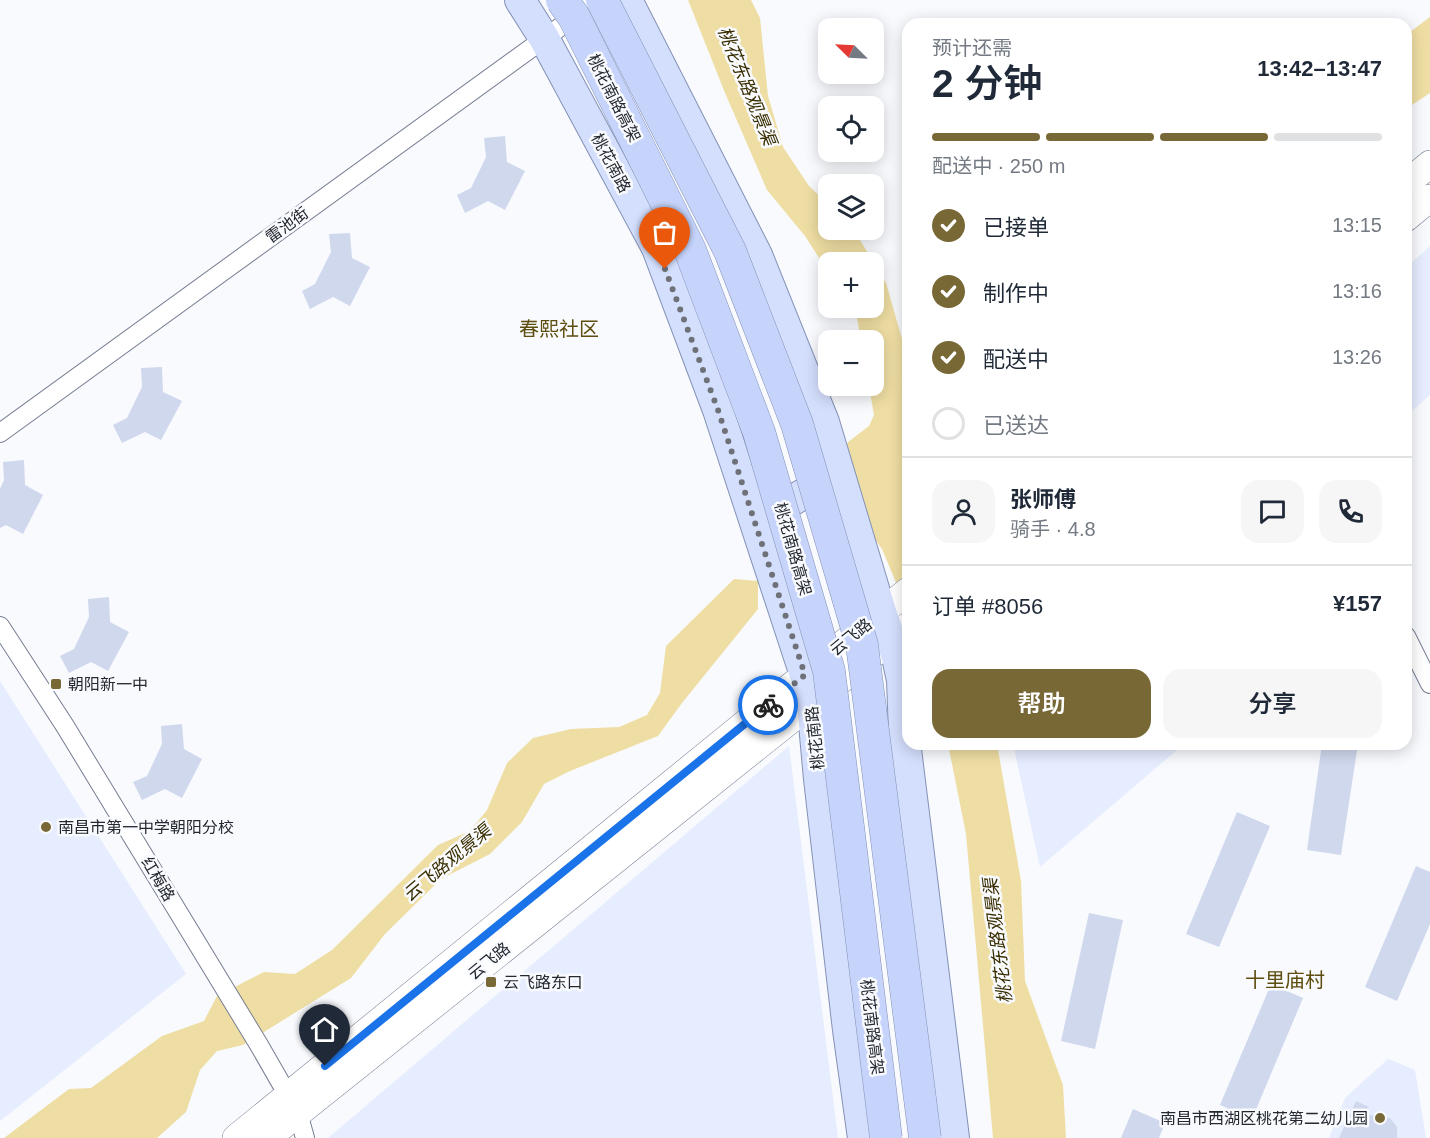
<!DOCTYPE html>
<html lang="zh">
<meta charset="utf-8">
<style>
:root{--surface:#fff;--page:#f6f6f7;--text:#1f2937;--muted:#747a83;--line:#e0e1e3;--accent:#776836}
body{margin:0;font-family:Helvetica,"Noto Sans SC",sans-serif;background:var(--page);color:var(--text);height:100vh;display:flex;flex-direction:column;font-size:22px;white-space:nowrap}
*{box-sizing:border-box;margin:0}
p{font-size:20px;color:var(--muted)}
.icon{flex:none;width:33px;height:33px;fill:none;stroke:currentColor;stroke-width:2;stroke-linecap:round;stroke-linejoin:round}
.map{position:relative;flex:1;overflow:hidden}
.drawer{position:absolute;left:902px;top:18px;width:510px;height:732px;display:flex;flex-direction:column;background:var(--surface);border-radius:18px;box-shadow:0 3px 15px #0003}
.drawer>*{flex:none}
.needle{width:39px;rotate:294deg}
.controls{position:absolute;left:818px;top:18px;display:grid;gap:12px}
.controls a{display:grid;place-items:center;width:66px;height:66px;border-radius:12px;background:var(--surface);box-shadow:0 3px 15px #0003;font-size:30px}
.pin{position:absolute;display:grid;place-items:center;width:51px;height:51px;color:#fff;margin:-62px -26px;border-radius:50% 50% 50% 0;rotate:-45deg;box-shadow:0 0 6px #0007}
.pin .icon{rotate:45deg}
.courier{position:absolute;display:grid;place-items:center;width:60px;height:60px;margin:-30px;border:4px solid #1a73e8;border-radius:50%;background:#fff;color:#222;box-shadow:0 2px 8px #0007}
.overview em{font-style:normal;font-weight:600}
.overview div{display:flex;flex-direction:column-reverse}
.overview{display:flex;align-items:center;justify-content:space-between;height:102px;padding:0 30px}
h1{font-size:39px;font-weight:600;line-height:45px}
.bar{display:grid;grid-template-columns:repeat(4,1fr);gap:9px 6px;align-content:center;height:72px;padding:0 30px}
.bar i{height:8px;border-radius:4px;background:var(--line)}
.bar .active{background:var(--accent)}
.bar p{grid-column:span 4}
.line{display:flex;align-items:center;gap:15px;padding:0 30px;border-top:2px solid var(--line)}
.line div{flex:1}
.round{display:grid;place-items:center;flex:none;width:63px;height:63px;border-radius:18px;background:var(--page)}
ol{padding:0 30px;list-style:none}
li{display:flex;align-items:center;gap:18px;height:66px}
li p{margin-inline-start:auto}
li .icon{padding:6px;border-radius:50%;background:var(--accent);color:#fff;stroke-width:4}
li:last-child{color:var(--muted)}
li i{width:33px;height:33px;border:3px solid var(--line);border-radius:50%}
.action{display:flex;gap:12px;margin-top:auto;padding:12px 30px}
.action a{flex:1;height:69px;border-radius:18px;background:var(--accent);color:#fff;font-size:24px;font-weight:600;line-height:69px;text-align:center}
.action a+a{background:var(--page);color:var(--text)}
.map>svg:first-child{display:block}
</style>
<div class="map">
<svg width="1430" height="1138" viewBox="0 0 1430 1138">
<rect width="100%" height="100%" fill="#f8fafe"/>
<g fill="#e6edff">
<polygon points="1430,246 1430,395 1406,416 1406,268"/>
<polygon points="0,681 186,974 0,1121"/>
<polygon points="1013,744 1184,744 1040,867"/>
<polygon points="789,746 838,1138 328,1138"/>
<polygon points="1388,1059 1415,1070 1426,1138 1329,1138 1345,1098"/>
</g>
<g fill="#efdea3">
<polygon points="688,0 751,0 760,18 768,96 783,147 809,186 828,204 828,230 854,230 886,283 904,346 907,364 907,609 882,549 874,538 845,449 848,442 869,426 874,415 869,386 873,386 873,340 861,340 857,318 851,308 873,308 873,262 828,262 828,272 805,236 767,190 725,93"/>
<polygon points="1430,17 1430,93 1406,109 1406,35"/>
<polygon points="734,579 758,581 758,609 682,703 658,736 570,771 544,784 522,822 490,854 441,879 385,934 351,978 243,1045 217,1051 200,1070 186,1112 157,1138 4,1138 69,1089 91,1088 162,1036 204,1021 217,996 264,972 295,974 332,950 438,845 470,831 487,810 507,763 533,738 571,729 619,727 647,715 660,693 666,646"/>
<polygon points="948,744 997,744 1021,881 1025,981 1063,1085 1066,1138 993,1138 966,834"/>
</g>
<g fill="#d0d8ee">
<polygon points="505,136 507,162 525,171 505,210 488,201 465,213 457,195 471,188 486,157 484,138"/>
<polygon points="350,233 352,258 370,267 350,306 333,297 310,309 302,291 315,284 331,252 329,234"/>
<polygon points="162,367 163,392 182,401 161,440 145,432 122,443 113,425 127,418 142,387 141,368"/>
<polygon points="24,460 25,485 43,495 23,534 6,525 0,528 0,489 4,480 3,462"/>
<polygon points="109,597 110,622 129,632 108,671 91,662 69,673 60,656 74,649 89,617 88,599"/>
<polygon points="182,724 184,749 202,759 182,798 165,789 142,800 133,782 147,776 162,744 161,726"/>
<polygon points="1322,744 1358,744 1341,855 1307,850"/>
<polygon points="1237,812 1270,826 1219,947 1186,934"/>
<polygon points="1416,866 1430,872 1430,924 1397,1001 1365,987"/>
<polygon points="1089,913 1123,920 1095,1049 1061,1041"/>
<polygon points="1271,984 1303,998 1252,1119 1220,1105"/>
<polygon points="1356,1101 1369,1107 1365,1114 1390,1118 1397,1127 1397,1138 1339,1138"/>
<polygon points="1133,1109 1165,1123 1159,1138 1121,1138"/>
</g>
<g fill="none" stroke-linecap="round" stroke-linejoin="round">
<g stroke="#757d91" stroke-width="20">
<g id="minor">
<polyline points="0,433 574,17"/>
<polyline points="0,626 65,726 259,1045 298,1113 305,1138"/>
<polyline points="1406,636 1430,684"/>
</g>
</g>
<g stroke="#757d91" stroke-width="28">
<g id="secondary">
<polyline points="1406,184 1430,164"/>
<polyline points="1406,218 1430,198"/>
<polyline points="236,1138 908,591"/>
<polyline points="267,1138 908,626"/>
</g>
</g>
<g stroke="#8491b5" stroke-width="32">
<g id="primary">
<polyline points="520,0 544,38 657,248 718,410 805,675 812,702 819,779 848,1030 863,1138"/>
<polyline points="627,0 757,255 824,422 881,612 897,657 902,680 904,733 954,1138"/>
<polyline points="760,519 838,474"/>
</g>
</g>
<use href="#minor" stroke="#fff" stroke-width="18"/>
<use href="#secondary" stroke="#fff" stroke-width="27"/>
<use href="#primary" stroke="#d4dffd" stroke-width="30"/>
<g stroke="#8491b5" stroke-width="33" stroke-linecap="butt">
<g id="trunk-bridge">
<polyline points="562,0 574,17 690,250 759,432 829,671 886,1138"/>
<polyline points="602,0 730,251 797,424 862,645 925,1138"/>
</g>
</g>
<use href="#trunk-bridge" stroke="#c6d4fc" stroke-width="32"/>
</g>
<g fill="none" stroke-linecap="round" stroke-linejoin="round">
<polyline stroke="#6e7278" stroke-width="6" stroke-dasharray="0 10.8" points="665,269 718,410 805,675 768,705"/>
<polyline stroke="#1a73e8" stroke-width="8" points="325,1066 768,705"/>
</g>
<g fill="#776836" stroke="#f8fafe" stroke-width="2">
<rect x="50" y="678" width="12" height="12" rx="3"/>
<circle cx="46" cy="827" r="6"/>
<rect x="485" y="976" width="12" height="12" rx="3"/>
<circle cx="1380" cy="1118" r="6"/>
</g>
<g text-anchor="middle" dominant-baseline="central" stroke-width="5" stroke-linejoin="round" paint-order="stroke">
<g font-size="16" fill="#242830" stroke="#f8fafe">
<text transform="translate(614 98) rotate(63)">桃花南路高架</text>
<text transform="translate(611 163) rotate(62)">桃花南路</text>
<text transform="translate(287 225) rotate(-36)">雷池街</text>
<text transform="translate(793 549) rotate(74)">桃花南路高架</text>
<text transform="translate(851 637) rotate(-39)">云飞路</text>
<text transform="translate(815 738) rotate(-96)">桃花南路</text>
<text transform="translate(158 879) rotate(59)">红梅路</text>
<text transform="translate(489 961) rotate(-39)">云飞路</text>
<text transform="translate(872 1027) rotate(83)">桃花南路高架</text>
</g>
<g font-size="16" fill="#242830" stroke="#f8fafe" text-anchor="start">
<text x="68" y="684">朝阳新一中</text>
<text x="58" y="827">南昌市第一中学朝阳分校</text>
<text x="503" y="982">云飞路东口</text>
<text x="1368" y="1118" text-anchor="end">南昌市西湖区桃花第二幼儿园</text>
</g>
<g font-size="18" font-style="italic" fill="#3a2e00" stroke="#f8fafe">
<text transform="translate(747 86) rotate(68)">桃花东路观景渠</text>
<text transform="translate(447 863) rotate(-40)">云飞路观景渠</text>
<text transform="translate(998 941) rotate(-97)">桃花东路观景渠</text>
</g>
<g font-size="20" fill="#5d4d0e" stroke="#f8fafe">
<text x="559" y="329">春熙社区</text>
<text x="1285" y="980">十里庙村</text>
</g>
</g>
</svg>
<div class="controls">
<a><svg class="needle" viewBox="-14 -14 28 28"><path d="M0-13l5 13h-10z" fill="#e53935"/><path d="M0 13l5-13h-10z" fill="#747a83"/></svg></a>
<a><svg class="icon" aria-label="locate" viewBox="0 0 24 24"><circle cx="12" cy="12" r="6"/><path d="M12 2v4M12 18v4M2 12h4M18 12h4"/></svg></a>
<a><svg class="icon" aria-label="layers" viewBox="0 0 24 24"><path d="M12 4l9 5-9 5-9-5zM3 14l9 5 9-5"/></svg></a>
<a>+</a>
<a>−</a>
</div>
<div class="pin" style="left:665px;top:269px;background:#ea580c"><svg class="icon" aria-label="bag" viewBox="0 0 24 24"><path d="M5 8h14l-1 12H6zM9 8a3 3 0 0 1 6 0"/></svg></div>
<div class="pin" style="left:325px;top:1066px;background:#1f2937"><svg class="icon" aria-label="home" viewBox="0 0 24 24"><path d="M3 11l9-7 9 7M6 9v11h12V9"/></svg></div>
<div class="courier" style="left:768px;top:705px"><svg class="icon" aria-label="bike" viewBox="0 0 24 24"><circle cx="6" cy="16" r="4"/><circle cx="18" cy="16" r="4"/><path d="M6 16l4-8h5l3 8M10 8l3 8H6M13 5h3"/></svg></div>
<section class="drawer">
<div class="overview"><div><h1>2 分钟</h1><p>预计还需</p></div><em>13:42–13:47</em></div>
<div class="bar"><i class="active"></i><i class="active"></i><i class="active"></i><i></i><p>配送中 · 250 m</p></div>
<ol>
<li><svg class="icon" aria-label="check" viewBox="0 0 24 24"><path d="M5 12l5 5 9-10"/></svg>已接单<p>13:15</p></li>
<li><svg class="icon" aria-label="check" viewBox="0 0 24 24"><path d="M5 12l5 5 9-10"/></svg>制作中<p>13:16</p></li>
<li><svg class="icon" aria-label="check" viewBox="0 0 24 24"><path d="M5 12l5 5 9-10"/></svg>配送中<p>13:26</p></li>
<li><i></i>已送达</li>
</ol>
<div class="line" style="height:108px"><a class="round"><svg class="icon" aria-label="person" viewBox="0 0 24 24"><circle cx="12" cy="8" r="4"/><path d="M4 21q1-7 8-7t8 7"/></svg></a><div><b>张师傅</b><p>骑手 · 4.8</p></div><a class="round"><svg class="icon" aria-label="chat" viewBox="0 0 24 24"><path d="M4 5h16v11H9l-5 4z"/></svg></a><a class="round"><svg class="icon" aria-label="phone" viewBox="0 0 24 24"><path d="M5 4h4l2 5-3 2q2 4 5 5l2-3 5 2v4C11 20 4 13 5 4z"/></svg></a></div>
<div class="line" style="height:78px"><div>订单 #8056</div><b>¥157</b></div>
<div class="action"><a>帮助</a><a>分享</a></div>
</section>
</div>
